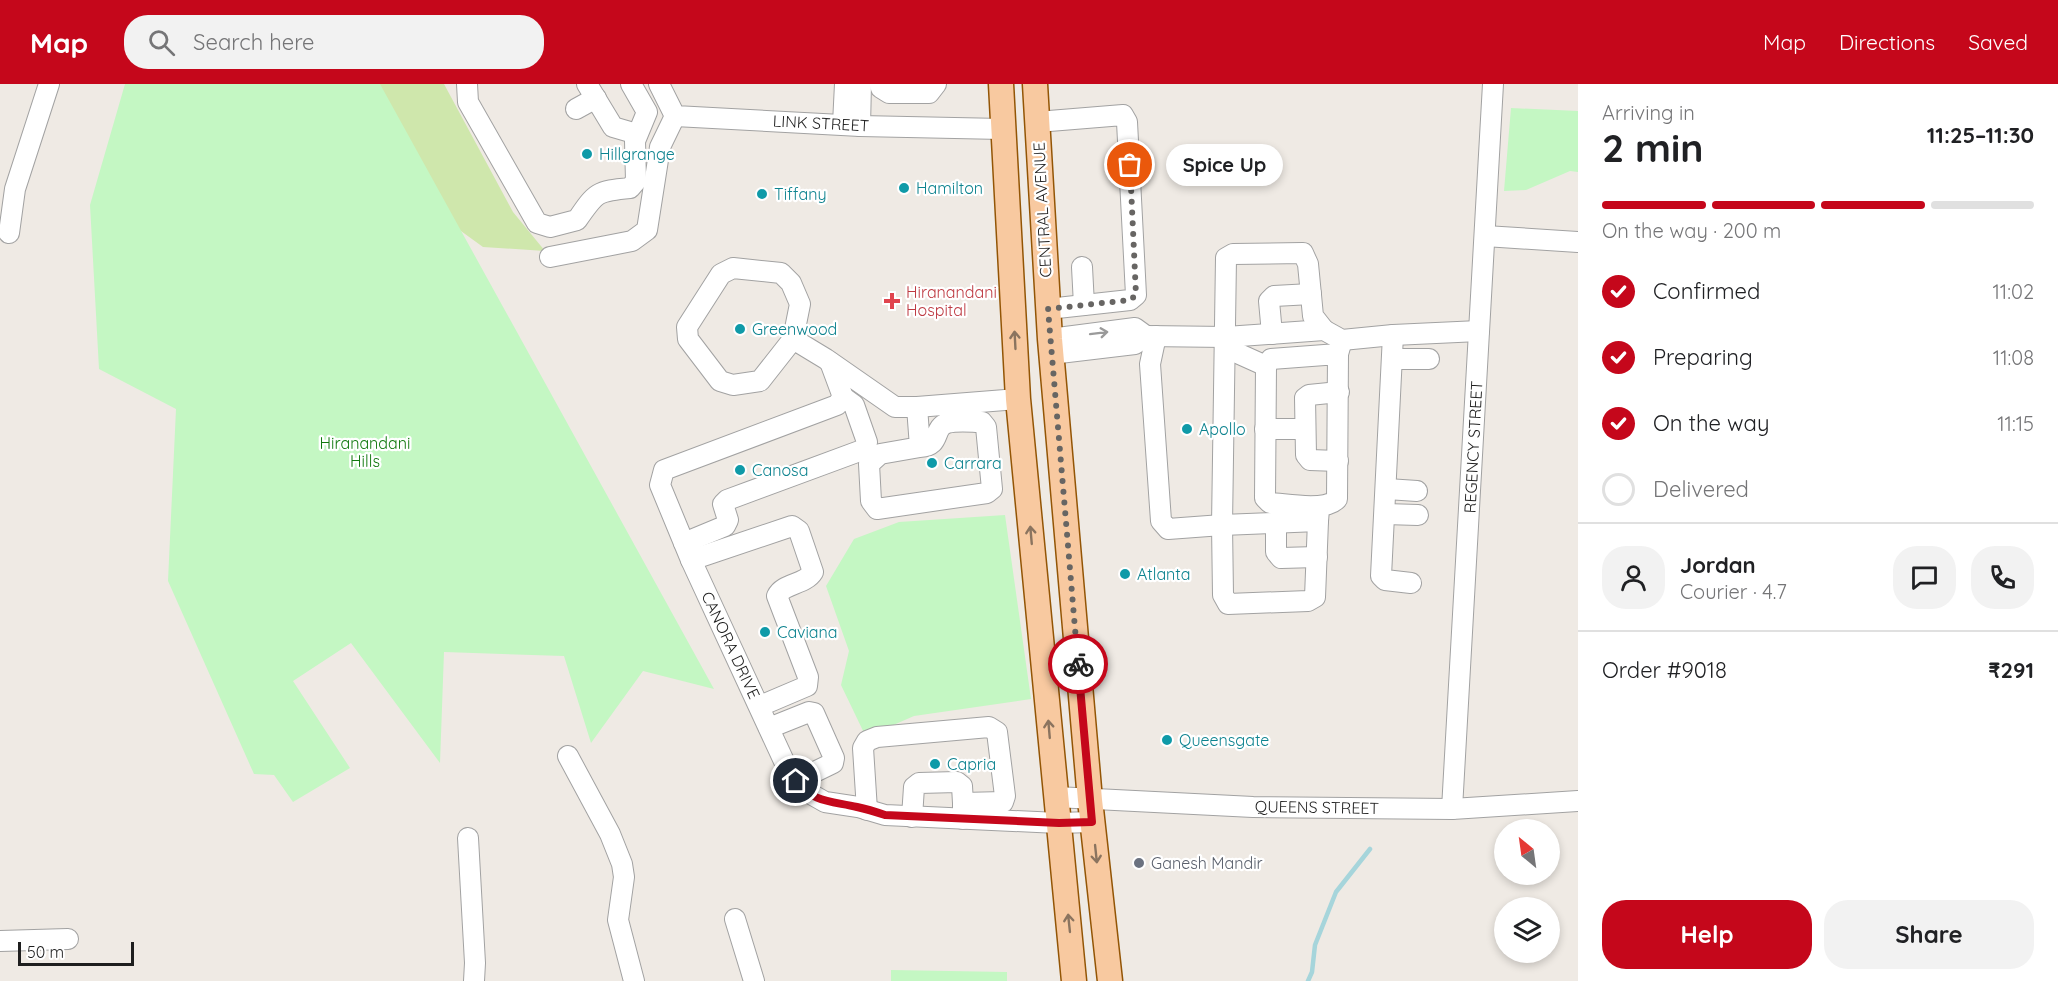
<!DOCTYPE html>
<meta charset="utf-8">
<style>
:root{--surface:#fff;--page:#f2f2f2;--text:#202124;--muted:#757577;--line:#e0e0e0;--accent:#c5071b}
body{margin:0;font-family:Quicksand,sans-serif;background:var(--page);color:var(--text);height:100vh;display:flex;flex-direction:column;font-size:22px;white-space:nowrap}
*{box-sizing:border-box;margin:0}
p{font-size:20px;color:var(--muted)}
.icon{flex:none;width:33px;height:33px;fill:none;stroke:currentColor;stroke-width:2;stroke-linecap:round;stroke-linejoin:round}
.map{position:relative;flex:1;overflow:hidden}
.drawer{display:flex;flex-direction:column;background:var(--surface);width:480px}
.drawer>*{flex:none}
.needle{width:39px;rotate:331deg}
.buttons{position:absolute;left:1494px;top:735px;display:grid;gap:12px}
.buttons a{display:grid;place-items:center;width:66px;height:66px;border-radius:50%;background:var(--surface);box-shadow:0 3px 9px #0003;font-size:30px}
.scale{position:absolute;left:18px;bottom:15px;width:116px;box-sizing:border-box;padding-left:6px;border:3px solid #1e1e1e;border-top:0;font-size:16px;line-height:21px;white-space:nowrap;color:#1e1e1e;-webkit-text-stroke:4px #fff;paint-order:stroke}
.pin{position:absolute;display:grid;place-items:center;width:51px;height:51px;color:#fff;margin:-26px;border:3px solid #fff;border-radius:50%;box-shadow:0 2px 6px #0007}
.courier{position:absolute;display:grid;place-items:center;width:60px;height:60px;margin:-30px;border:4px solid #c5071b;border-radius:50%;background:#fff;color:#222;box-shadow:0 2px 8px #0007}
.bubble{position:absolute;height:42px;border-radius:21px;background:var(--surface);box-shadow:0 3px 9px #0003;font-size:20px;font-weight:800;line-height:42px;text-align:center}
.overview em{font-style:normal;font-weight:800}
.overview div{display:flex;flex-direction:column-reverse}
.overview{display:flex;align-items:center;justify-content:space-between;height:102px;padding:0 24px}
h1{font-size:39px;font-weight:800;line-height:45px}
.bar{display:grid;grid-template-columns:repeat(4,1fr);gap:9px 6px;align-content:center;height:72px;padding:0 24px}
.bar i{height:8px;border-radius:4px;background:var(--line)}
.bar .selected{background:var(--accent)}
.bar p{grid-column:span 4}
.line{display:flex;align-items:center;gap:15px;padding:0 24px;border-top:2px solid var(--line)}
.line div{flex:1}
.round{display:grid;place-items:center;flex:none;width:63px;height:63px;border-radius:24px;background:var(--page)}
ol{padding:0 24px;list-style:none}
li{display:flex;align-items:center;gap:18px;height:66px}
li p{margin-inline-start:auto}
li .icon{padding:6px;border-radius:50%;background:var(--accent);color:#fff;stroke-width:4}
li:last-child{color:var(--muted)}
li i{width:33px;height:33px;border:3px solid var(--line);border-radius:50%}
.button{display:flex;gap:12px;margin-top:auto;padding:12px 24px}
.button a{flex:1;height:69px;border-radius:24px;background:var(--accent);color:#fff;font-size:24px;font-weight:800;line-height:69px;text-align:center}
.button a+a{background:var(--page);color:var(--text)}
header{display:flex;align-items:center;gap:36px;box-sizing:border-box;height:84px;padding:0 30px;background:var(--accent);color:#fff}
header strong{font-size:28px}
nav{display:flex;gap:33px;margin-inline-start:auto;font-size:21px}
.search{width:420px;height:54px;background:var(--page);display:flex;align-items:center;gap:15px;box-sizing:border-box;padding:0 21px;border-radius:24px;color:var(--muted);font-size:22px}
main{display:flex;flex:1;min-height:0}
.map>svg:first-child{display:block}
</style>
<header>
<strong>Map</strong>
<div class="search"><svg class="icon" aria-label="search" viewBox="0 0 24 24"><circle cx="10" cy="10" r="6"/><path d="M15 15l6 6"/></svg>Search here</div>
<nav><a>Map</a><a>Directions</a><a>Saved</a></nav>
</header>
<main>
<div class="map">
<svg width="1578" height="897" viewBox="0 0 1578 897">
<rect width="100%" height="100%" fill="#efeae4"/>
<polygon fill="#cfe7ac" points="347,0 444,0 513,128 545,167 483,163 414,113"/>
<g fill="#c4f7c3">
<polygon points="125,0 380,0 714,605 643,587 591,659 564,572 444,568 440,679 351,559 293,597 350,684 293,718 274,691 254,690 168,497 176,325 99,285 90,121"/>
<polygon points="1511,24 1578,27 1578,88 1570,87 1526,106 1504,107"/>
<polygon points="1005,431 1031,615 914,632 866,653 841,601 849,567 826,502 854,455 899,438"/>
<polygon points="891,886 1007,888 1007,897 891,897"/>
</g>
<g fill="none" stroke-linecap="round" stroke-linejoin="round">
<polyline stroke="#a6d5db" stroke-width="4.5" points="1308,897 1312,888 1315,861 1336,808 1370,765"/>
<g stroke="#a2a2a2" stroke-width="22">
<g id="minor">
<path d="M 467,0 L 468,18 L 537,139 L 550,143 L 577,136 C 596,108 597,107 630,104 L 636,97 L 635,57 L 647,28 L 631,0"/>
<polyline points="587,0 613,43 637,50"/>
<polyline points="659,0 675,32 860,42 1002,45"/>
<polyline points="880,0 881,4 889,9 929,9 936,0"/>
<polyline points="576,25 596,14"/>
<polyline points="1037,38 1123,31 1127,38 1136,211 1130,216 1048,225"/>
<polyline points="843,40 845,0"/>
<polyline points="860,42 861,0"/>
<polyline points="9,149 15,105 49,0"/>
<polyline points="1485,152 1578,158"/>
<polyline points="550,173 632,157 647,146 660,63 675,32"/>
<polyline points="1082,183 1084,221"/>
<polyline points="1272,250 1269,217 1274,212 1311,210"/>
<polyline points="1393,251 1381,492 1385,496 1411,499"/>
<polyline points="1156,252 1150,280 1161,437 1168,445 1222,441 1318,437 1319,425"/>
<polyline points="793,255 760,297 733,301 720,297 688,255 687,243 721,190 733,184 781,189 791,199 800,220 793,255 826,275 895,323 917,323 1018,315"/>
<polyline points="1050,255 1135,244 1146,252"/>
<polyline points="1226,264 1266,282"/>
<polyline points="1051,270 1135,260 1146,252 1226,253 1324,246 1342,256 1393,251 1479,247"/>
<path d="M 1338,270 L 1271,275 L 1266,282 L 1265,414 L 1270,419 C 1288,420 1325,428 1337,415 L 1338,270 L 1342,256"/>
<polyline points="1392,275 1429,275"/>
<polyline points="830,278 843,313 837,321 664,386 660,401 691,476 789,688 802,705 825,718 858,723 885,731 1058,739 1092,738"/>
<path d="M 917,323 L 920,363 L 880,370 L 869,380 L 871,417 L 877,425 L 987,409 L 992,405 L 986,343 L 982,338 C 972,338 957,336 947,339 C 932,344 942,362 920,363"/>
<polyline points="1265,345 1305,345"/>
<polyline points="1338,377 1310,376 1306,371 1305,314 1309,311 1339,308"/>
<polyline points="1387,405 1417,407"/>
<polyline points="1385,430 1418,431"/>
<polyline points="1318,437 1315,513 1308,517 1228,520 1223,511 1222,441 1226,174 1233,170 1303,169 1308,180 1313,232 1324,246"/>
<polyline points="1276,438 1276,468 1281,474 1317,473"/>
<polyline points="684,459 725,442 728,436 723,420 727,416 865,365 867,358 854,321 843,313"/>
<path d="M 691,476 L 792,442 L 799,447 L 813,488 C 805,501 783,499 777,512 L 808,593 L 807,602 L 760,622"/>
<polyline points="769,644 809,628 814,629 834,674 833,679 796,697"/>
<polyline points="568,672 610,750 622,780 624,793 618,836 634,897"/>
<polyline points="1056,713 1253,723 1452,725 1578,717"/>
<polyline points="1452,725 1493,0"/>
<polyline points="867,726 863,664 867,657 877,653 989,643 997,648 1005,712 1003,718 963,719 963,735"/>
<polyline points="912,733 914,703 919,699 957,698 962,702 963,719"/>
<polyline points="468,754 475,879 474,897"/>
<polyline points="735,835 754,897"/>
<polyline points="0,857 68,855"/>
</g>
</g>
<g stroke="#935505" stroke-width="27">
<g id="major">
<polyline points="1001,0 1018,315 1074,897"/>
<polyline points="1035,0 1050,255 1090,716 1110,897"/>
</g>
</g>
<use href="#minor" stroke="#fff" stroke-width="20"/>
<use href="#major" stroke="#f8c9a0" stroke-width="24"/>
</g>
<defs><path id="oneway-shaft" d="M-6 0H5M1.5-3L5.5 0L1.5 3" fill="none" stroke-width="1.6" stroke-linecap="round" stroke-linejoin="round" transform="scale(1.5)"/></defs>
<use stroke="#9a9a9a" href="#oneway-shaft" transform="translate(1099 249) rotate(-7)"/>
<g stroke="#8b745f">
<use href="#oneway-shaft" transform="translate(1015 256) rotate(-93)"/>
<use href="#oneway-shaft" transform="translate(1031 451) rotate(-95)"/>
<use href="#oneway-shaft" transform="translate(1049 645) rotate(-95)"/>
<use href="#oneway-shaft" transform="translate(1096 770) rotate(84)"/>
<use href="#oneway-shaft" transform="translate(1069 839) rotate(-96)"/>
</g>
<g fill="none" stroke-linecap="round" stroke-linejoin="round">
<polyline stroke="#676563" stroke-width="6" stroke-dasharray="0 10.8" points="1078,580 1048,225 1130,216 1136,211 1130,81"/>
<path stroke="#c5071b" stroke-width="8" d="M 796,697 C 813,719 832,717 857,723 C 866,725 876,728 885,731 L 1059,739 L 1092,738 L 1078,580"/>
</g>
<g fill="#0f9aa8" stroke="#fff" stroke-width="2">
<circle cx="587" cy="70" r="6"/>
<circle cx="904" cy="104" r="6"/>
<circle cx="762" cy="110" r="6"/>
<circle cx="740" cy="245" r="6"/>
<circle cx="1187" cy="345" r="6"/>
<circle cx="932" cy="379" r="6"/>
<circle cx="740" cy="386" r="6"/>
<circle cx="1125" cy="490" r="6"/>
<circle cx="765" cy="548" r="6"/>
<circle cx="1167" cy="656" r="6"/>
<circle cx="935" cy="680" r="6"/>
</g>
<path fill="#e0444e" stroke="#fff" stroke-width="2" d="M889 208h6v6h6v6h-6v6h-6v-6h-6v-6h6z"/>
<circle fill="#6b7280" stroke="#fff" stroke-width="2" cx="1139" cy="779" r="6"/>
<g text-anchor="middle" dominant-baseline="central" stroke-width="4.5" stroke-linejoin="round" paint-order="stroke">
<g font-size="16" fill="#1e1e1e" stroke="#fff">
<text transform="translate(821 39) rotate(3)">LINK STREET</text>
<text transform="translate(1042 126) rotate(-93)">CENTRAL AVENUE</text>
<text transform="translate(1473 363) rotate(-87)">REGENCY STREET</text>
<text transform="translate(731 561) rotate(65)">CANORA DRIVE</text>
<text transform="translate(1317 723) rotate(1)">QUEENS STREET</text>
</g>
<g font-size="16" fill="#0d838f" stroke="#fff" text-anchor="start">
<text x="599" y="70">Hillgrange</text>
<text x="916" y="104">Hamilton</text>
<text x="774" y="110">Tiffany</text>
<text x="752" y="245">Greenwood</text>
<text x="1199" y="345">Apollo</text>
<text x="944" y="379">Carrara</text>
<text x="752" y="386">Canosa</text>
<text x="1137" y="490">Atlanta</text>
<text x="777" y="548">Caviana</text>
<text x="1179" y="656">Queensgate</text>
<text x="947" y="680">Capria</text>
</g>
<g font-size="16" fill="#be3a42" stroke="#fff" text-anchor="start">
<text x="906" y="208">Hiranandani<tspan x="906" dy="18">Hospital</tspan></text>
</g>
<g font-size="16" fill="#12790f" stroke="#fff">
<text x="365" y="359">Hiranandani<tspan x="365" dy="18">Hills</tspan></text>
</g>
<g font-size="16" fill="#5b616d" stroke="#fff" text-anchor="start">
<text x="1151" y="779">Ganesh Mandir</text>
</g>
</g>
</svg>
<div class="buttons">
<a><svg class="needle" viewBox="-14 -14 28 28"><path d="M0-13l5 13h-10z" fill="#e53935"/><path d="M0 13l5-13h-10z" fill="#757577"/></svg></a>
<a><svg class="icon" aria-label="layers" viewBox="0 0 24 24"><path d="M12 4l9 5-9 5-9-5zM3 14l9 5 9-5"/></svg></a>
</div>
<div class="scale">50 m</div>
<div class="pin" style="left:1130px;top:81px;background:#ea580c"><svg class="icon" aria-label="bag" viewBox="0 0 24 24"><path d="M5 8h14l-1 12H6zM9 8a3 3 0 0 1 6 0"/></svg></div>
<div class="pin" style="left:796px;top:697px;background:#1f2937"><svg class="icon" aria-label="home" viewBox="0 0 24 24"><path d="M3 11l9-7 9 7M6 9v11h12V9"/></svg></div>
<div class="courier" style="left:1078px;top:580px"><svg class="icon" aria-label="bike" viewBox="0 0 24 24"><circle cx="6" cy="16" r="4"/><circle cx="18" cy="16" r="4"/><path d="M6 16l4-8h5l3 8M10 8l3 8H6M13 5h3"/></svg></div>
<div class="bubble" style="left:1166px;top:60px;width:117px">Spice Up</div>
</div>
<section class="drawer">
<div class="overview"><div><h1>2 min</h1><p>Arriving in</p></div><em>11:25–11:30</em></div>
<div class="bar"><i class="selected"></i><i class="selected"></i><i class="selected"></i><i></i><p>On the way · 200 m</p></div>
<ol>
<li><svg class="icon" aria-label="check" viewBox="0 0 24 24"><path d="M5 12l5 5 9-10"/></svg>Confirmed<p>11:02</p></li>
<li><svg class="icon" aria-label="check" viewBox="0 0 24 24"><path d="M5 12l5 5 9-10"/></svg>Preparing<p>11:08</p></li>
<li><svg class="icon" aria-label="check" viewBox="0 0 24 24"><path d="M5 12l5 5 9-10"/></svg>On the way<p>11:15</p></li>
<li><i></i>Delivered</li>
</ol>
<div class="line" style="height:108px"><a class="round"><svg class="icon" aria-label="person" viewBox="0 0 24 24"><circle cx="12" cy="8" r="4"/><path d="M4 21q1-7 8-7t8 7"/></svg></a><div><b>Jordan</b><p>Courier · 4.7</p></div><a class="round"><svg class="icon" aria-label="chat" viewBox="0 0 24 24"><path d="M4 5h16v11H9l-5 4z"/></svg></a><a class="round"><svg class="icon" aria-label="phone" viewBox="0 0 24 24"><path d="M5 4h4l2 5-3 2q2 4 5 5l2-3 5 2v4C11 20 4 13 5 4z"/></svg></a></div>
<div class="line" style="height:78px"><div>Order #9018</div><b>₹291</b></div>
<div class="button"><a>Help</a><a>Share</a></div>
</section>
</main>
